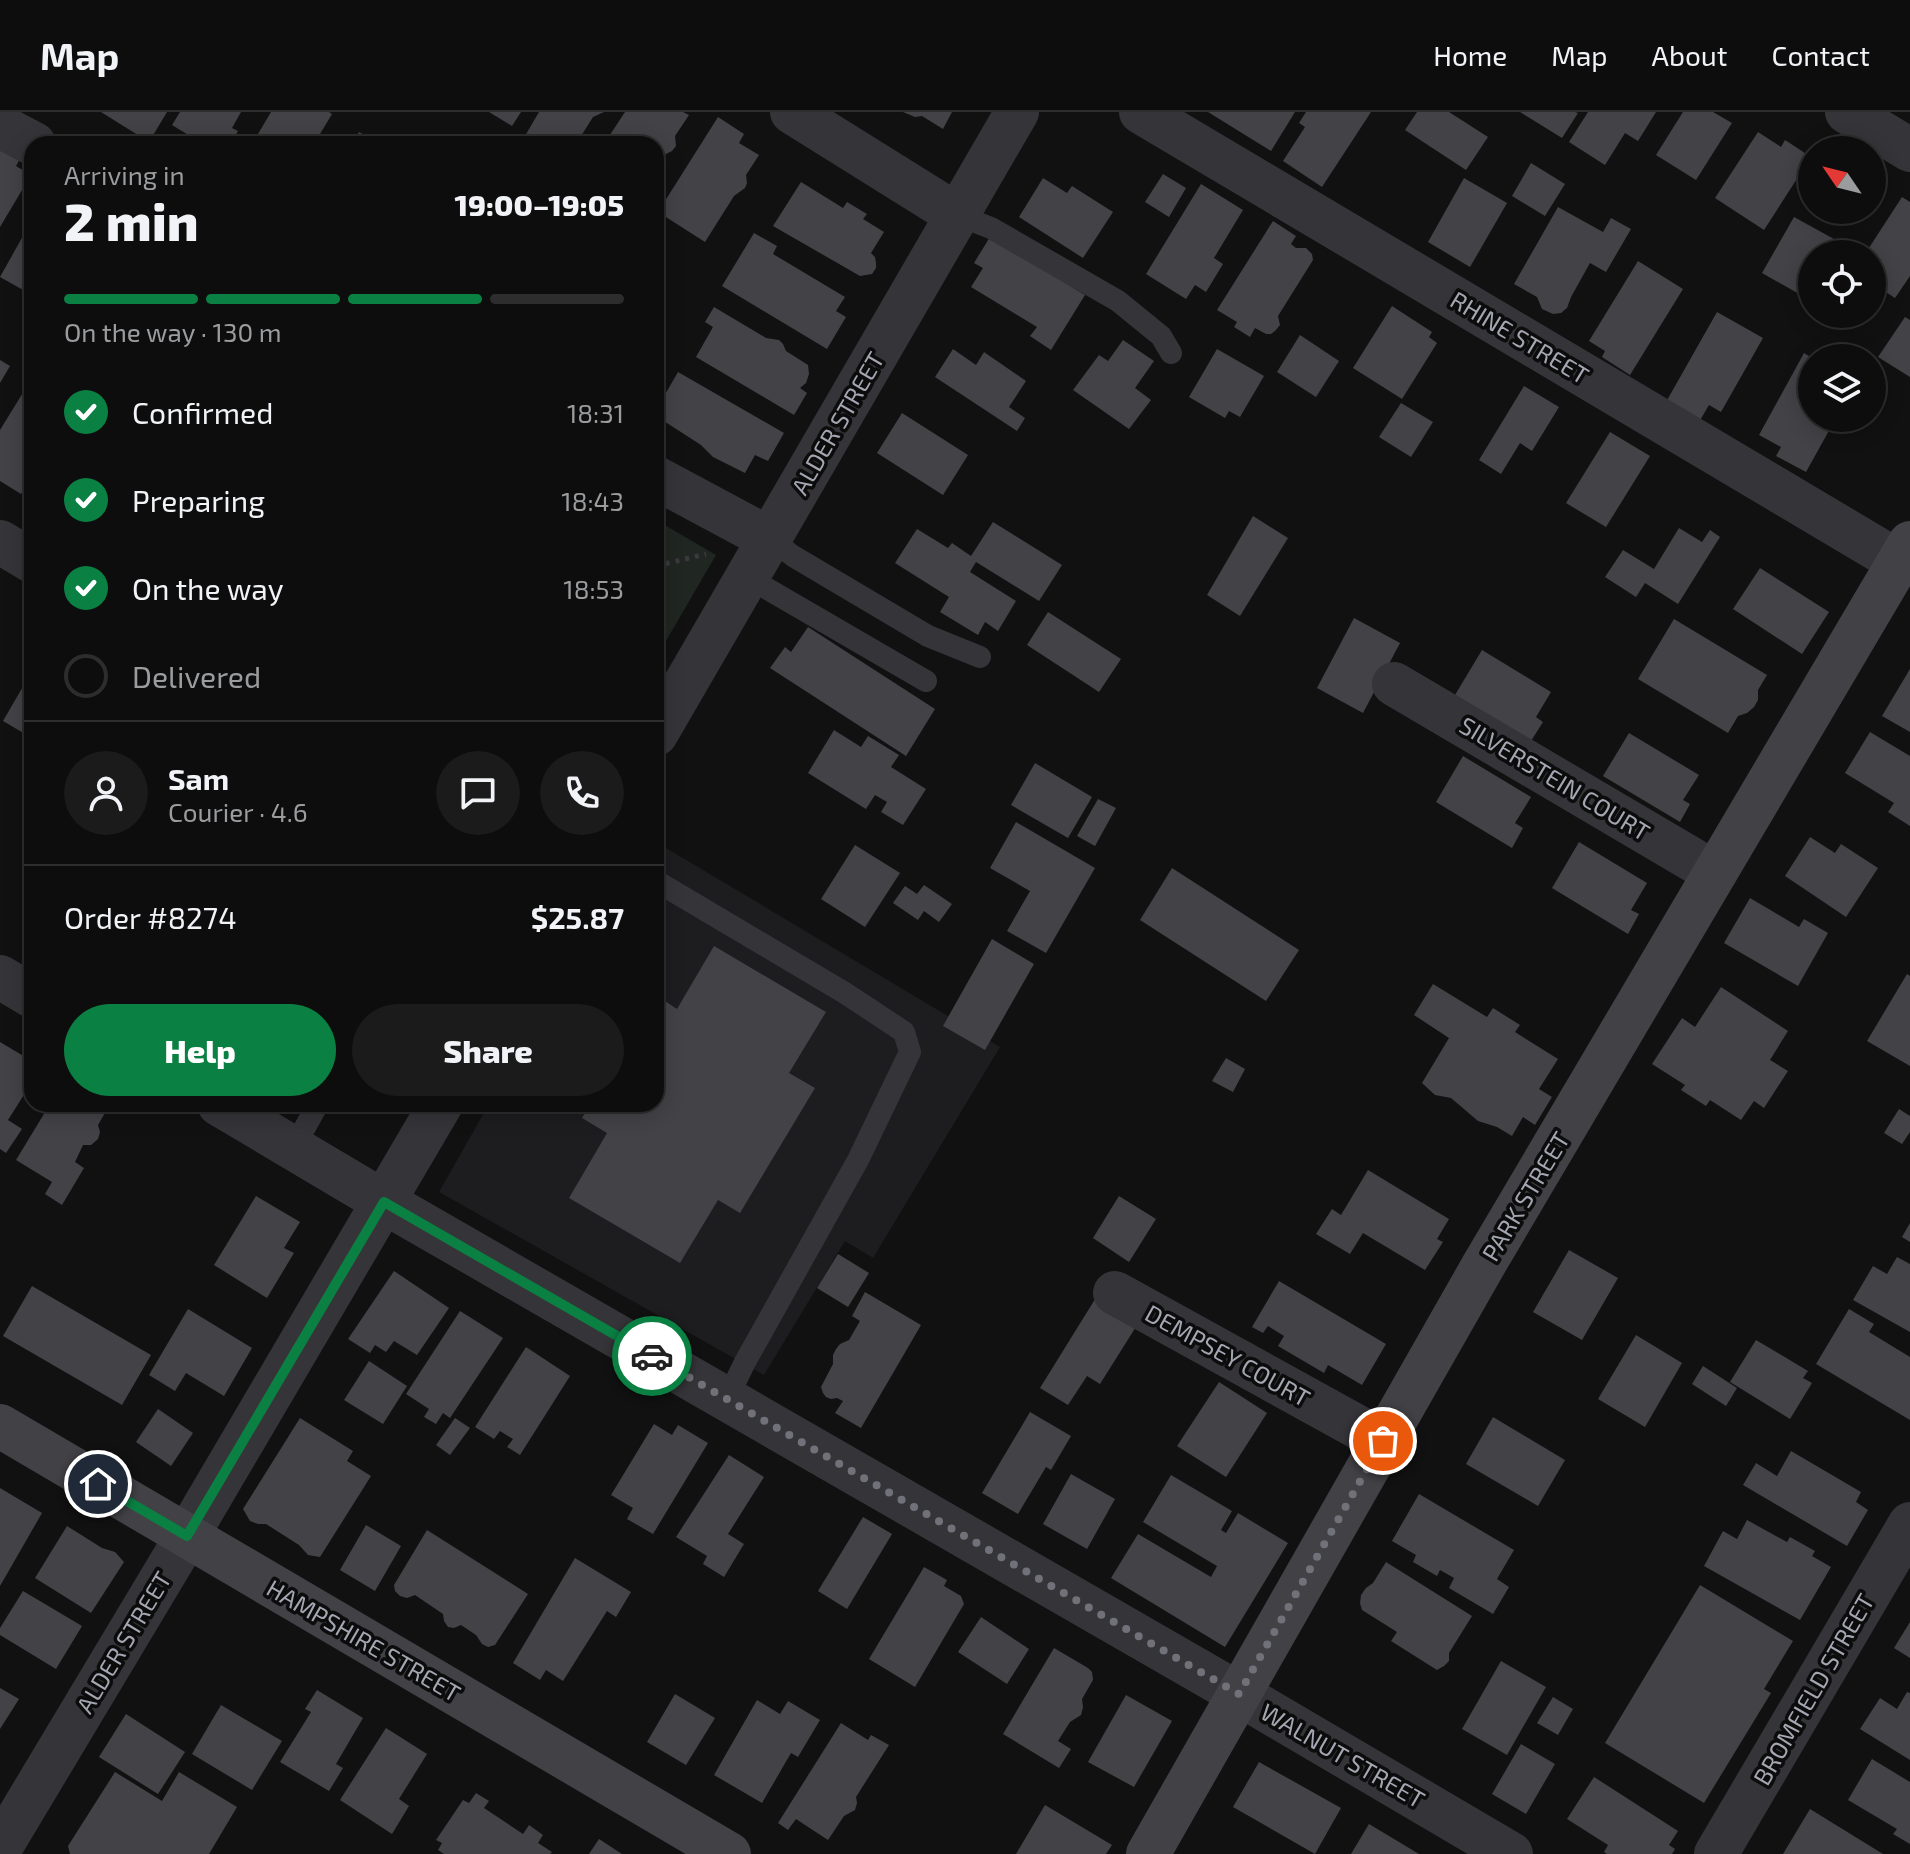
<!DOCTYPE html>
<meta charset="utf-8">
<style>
:root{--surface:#0d0d0e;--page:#1b1b1c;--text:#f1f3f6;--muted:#9a9c9e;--line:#2d2d2e;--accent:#0b8043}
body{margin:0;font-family:"Exo 2",sans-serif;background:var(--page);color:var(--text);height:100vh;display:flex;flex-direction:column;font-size:30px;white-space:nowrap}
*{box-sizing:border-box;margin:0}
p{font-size:26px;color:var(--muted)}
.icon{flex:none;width:44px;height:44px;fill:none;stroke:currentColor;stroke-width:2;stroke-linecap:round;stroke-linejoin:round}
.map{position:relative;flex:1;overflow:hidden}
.panel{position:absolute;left:24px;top:24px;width:640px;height:976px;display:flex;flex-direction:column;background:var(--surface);border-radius:24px;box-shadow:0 4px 20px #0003,0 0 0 2px var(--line)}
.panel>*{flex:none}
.needle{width:52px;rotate:305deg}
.buttons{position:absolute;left:1798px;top:24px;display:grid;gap:16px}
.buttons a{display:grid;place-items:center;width:88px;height:88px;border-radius:50%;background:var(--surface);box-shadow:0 4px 20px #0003,0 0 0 2px var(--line);font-size:40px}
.pin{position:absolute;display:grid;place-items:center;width:68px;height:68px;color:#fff;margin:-34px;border:4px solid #fff;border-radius:50%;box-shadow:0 2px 8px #0007}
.courier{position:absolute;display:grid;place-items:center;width:80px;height:80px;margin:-40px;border:6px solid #0b8043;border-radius:50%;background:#fff;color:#222;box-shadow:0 2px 10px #0007}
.headline em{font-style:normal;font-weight:800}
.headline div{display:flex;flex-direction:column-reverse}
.headline{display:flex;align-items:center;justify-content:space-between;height:136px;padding:0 40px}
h1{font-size:52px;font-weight:800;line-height:60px}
.bar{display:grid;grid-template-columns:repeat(4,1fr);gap:12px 8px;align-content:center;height:96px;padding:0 40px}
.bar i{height:10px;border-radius:6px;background:var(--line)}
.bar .active{background:var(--accent)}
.bar p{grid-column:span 4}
.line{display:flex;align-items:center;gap:20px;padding:0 40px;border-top:2px solid var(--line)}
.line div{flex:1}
.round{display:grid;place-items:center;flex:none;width:84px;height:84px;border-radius:42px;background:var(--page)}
ol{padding:0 40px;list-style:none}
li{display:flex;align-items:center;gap:24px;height:88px}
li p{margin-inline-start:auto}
li .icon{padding:8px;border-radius:50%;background:var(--accent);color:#fff;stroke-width:4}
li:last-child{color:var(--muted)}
li i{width:44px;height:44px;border:4px solid var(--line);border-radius:50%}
.cta{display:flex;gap:16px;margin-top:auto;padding:16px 40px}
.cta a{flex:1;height:92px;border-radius:48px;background:var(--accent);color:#fff;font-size:32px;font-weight:800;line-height:92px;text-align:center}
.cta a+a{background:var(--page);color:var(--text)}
header{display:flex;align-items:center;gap:48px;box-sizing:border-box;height:112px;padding:0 40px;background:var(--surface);border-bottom:2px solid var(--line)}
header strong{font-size:38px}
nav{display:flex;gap:44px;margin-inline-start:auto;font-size:28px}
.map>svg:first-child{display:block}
</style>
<header>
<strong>Map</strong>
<nav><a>Home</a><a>Map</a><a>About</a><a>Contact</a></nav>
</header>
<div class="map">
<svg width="1910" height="1742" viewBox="0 0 1910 1742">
<rect width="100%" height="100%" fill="#111112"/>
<polygon fill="#1d1d1f" points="656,730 1000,935 873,1146 845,1129 764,1263 439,1080 489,992 656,992"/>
<polygon fill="#202621" points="656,408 716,443 656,546"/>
<g fill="#434347">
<polygon points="101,0 167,0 149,30"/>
<polygon points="180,0 241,0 232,16 238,19 231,32 203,32 172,13"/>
<polygon points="271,0 329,0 332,2 314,32 252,32"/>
<polygon points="489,0 521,0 512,14"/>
<polygon points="539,0 604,0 593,5 576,32 538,32 525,24"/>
<polygon points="625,0 683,0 689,3 675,24 676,34 672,39 666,42 656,57 656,32 604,32"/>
<polygon points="903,0 952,0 943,17 922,4 915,5"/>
<polygon points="1208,0 1295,0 1271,39"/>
<polygon points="1306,0 1371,0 1322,75 1283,49 1305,15 1299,11"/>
<polygon points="1417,0 1449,0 1488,25 1466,58 1405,18"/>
<polygon points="1520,0 1575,0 1578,1 1562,26"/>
<polygon points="1588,0 1656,0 1638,29 1625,21 1605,53 1569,30"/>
<polygon points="1683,0 1713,0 1732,11 1696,68 1656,43"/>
<polygon points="718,5 744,22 739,31 759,43 746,63 747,71 745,76 734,84 705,130 658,100"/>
<polygon points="359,20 380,32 352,32"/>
<polygon points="1758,20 1781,35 1785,28 1811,45 1764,118 1715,86"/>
<polygon points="0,30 22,43 16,54 31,63 0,115"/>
<polygon points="1531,51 1565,72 1545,104 1512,84"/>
<polygon points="1163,62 1186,76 1169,105 1145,90"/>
<polygon points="1043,66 1067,81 1072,74 1113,100 1083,146 1019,105"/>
<polygon points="1464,66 1507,91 1470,155 1428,130"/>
<polygon points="801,70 843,96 847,90 867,102 863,107 884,120 871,141 875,145 876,151 876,156 872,162 860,164 773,114"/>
<polygon points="1201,72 1243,98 1214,146 1223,152 1206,180 1195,173 1186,187 1146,162"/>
<polygon points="1902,85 1910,90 1910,164 1895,186 1872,171 1872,142 1865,142"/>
<polygon points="1558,95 1603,120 1611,106 1631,117 1606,160 1590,151 1571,185 1567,196 1561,201 1553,202 1542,197 1537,185 1514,172"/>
<polygon points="1794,105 1834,127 1825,142 1812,142 1812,164 1801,183 1762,161"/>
<polygon points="32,108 32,183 0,165"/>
<polygon points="1273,109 1296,124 1291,132 1296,136 1306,136 1312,142 1313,148 1278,204 1280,213 1275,219 1271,222 1266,222 1255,216 1250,225 1234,215 1237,210 1217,198"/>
<polygon points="754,121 777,134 773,142 845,185 836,199 846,205 827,237 722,174"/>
<polygon points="990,125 1085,183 1051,238 1030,224 1037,215 971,175 983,156 974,151"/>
<polygon points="1638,149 1683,177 1630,263 1602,245 1605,239 1589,229"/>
<polygon points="1392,194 1432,220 1429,225 1437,231 1402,287 1353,256"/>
<polygon points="714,195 766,226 779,228 783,232 786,239 808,253 809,262 806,271 800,276 807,281 794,303 696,245 713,215 705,210"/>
<polygon points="1717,200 1763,226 1721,300 1709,293 1699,310 1666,290"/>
<polygon points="1905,205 1910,208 1910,265 1878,245"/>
<polygon points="1300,223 1339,249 1316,285 1277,260"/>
<polygon points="1123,228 1154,249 1135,276 1151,288 1129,317 1073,278 1099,243 1108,249"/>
<polygon points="953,237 976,253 984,240 1026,269 1009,295 1025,306 1017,319 935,265"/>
<polygon points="1217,237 1264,264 1240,305 1229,299 1225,306 1189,285"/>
<polygon points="1804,241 1812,246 1812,306 1836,306 1806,360 1776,344 1781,335 1759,323"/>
<polygon points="0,248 10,254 0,271"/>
<polygon points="678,260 784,321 768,349 755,343 745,361 713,345 701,333 656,304 656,298"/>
<polygon points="32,266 32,363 21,382 0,369 0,318"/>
<polygon points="1524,274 1559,295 1532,339 1520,331 1501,362 1479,348"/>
<polygon points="1401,291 1433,310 1411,345 1379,325"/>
<polygon points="902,301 968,343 943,383 877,341"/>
<polygon points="1610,320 1650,344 1606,415 1566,391"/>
<polygon points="1253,404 1288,426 1240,504 1207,483"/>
<polygon points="993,410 1062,453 1039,489 976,450 970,460 1016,489 998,519 985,510 978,523 940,500 949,485 895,451 917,417 948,436 952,431 971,444"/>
<polygon points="1679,416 1702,430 1710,418 1720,425 1678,492 1645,471 1636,485 1605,465 1623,438 1654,457"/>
<polygon points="1760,456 1829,500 1802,542 1733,497"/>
<polygon points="1048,500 1121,547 1099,580 1027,533"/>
<polygon points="1354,506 1400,531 1363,601 1317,576"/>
<polygon points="1674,507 1767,563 1758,578 1758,588 1754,595 1747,601 1738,604 1728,621 1638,567"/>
<polygon points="808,515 935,597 906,644 770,556 785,535 791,540"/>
<polygon points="1482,538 1551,580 1536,605 1543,610 1531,629 1455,583"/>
<polygon points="1910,557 1910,620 1882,604"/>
<polygon points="32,559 32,626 3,609"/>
<polygon points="834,618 861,635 868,624 899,643 891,655 926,677 903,713 881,700 887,690 875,683 866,697 808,661"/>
<polygon points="1870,620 1910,644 1910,714 1888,700 1894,691 1845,661"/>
<polygon points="1629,621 1699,663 1683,688 1690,692 1680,710 1603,664"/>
<polygon points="1463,644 1531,685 1515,711 1523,716 1512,736 1436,690"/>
<polygon points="1035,651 1092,685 1068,726 1011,693"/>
<polygon points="1098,687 1116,696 1095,734 1077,724"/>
<polygon points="1016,710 1095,756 1046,841 1007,819 1030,779 990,756"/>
<polygon points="1810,725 1835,741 1841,732 1878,756 1846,805 1785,764"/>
<polygon points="1579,730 1647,771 1631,798 1639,802 1628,822 1552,776"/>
<polygon points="855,733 900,761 865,815 821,787"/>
<polygon points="1172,756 1299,838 1266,889 1140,808"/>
<polygon points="924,773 952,792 939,810 924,799 918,808 893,791 905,774 917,782"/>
<polygon points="1750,786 1799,815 1804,807 1828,821 1798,874 1724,831"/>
<polygon points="992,827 1034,852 985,938 943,914"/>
<polygon points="714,834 826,900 789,961 815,976 740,1101 718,1088 680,1151 569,1086 607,1021 582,1006 590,992 656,992 656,883 677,897"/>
<polygon points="1907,862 1910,864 1910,954 1867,929"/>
<polygon points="1433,872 1487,905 1493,896 1520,913 1515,920 1558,947 1539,977 1552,985 1535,1013 1523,1005 1512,1024 1497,1015 1478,1009 1451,986 1435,983 1422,971 1449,926 1414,903"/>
<polygon points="1721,875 1788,919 1770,948 1788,959 1764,996 1754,989 1741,1008 1710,988 1706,994 1681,978 1685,973 1652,952 1682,906 1695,915"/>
<polygon points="0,930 32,949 32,970 8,1008 22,1017 6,1041 0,1037"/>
<polygon points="1226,946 1245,957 1233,980 1212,969"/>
<polygon points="50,992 110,992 98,1013 100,1020 98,1027 91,1033 83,1033 75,1050 84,1056 62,1093 45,1082 52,1070 16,1048"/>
<polygon points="1899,997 1910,1004 1910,1020 1902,1032 1884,1021"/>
<polygon points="1368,1058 1449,1107 1437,1127 1443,1130 1425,1158 1363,1121 1350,1142 1316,1122 1332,1097 1341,1103"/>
<polygon points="256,1084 300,1110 284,1136 294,1141 267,1186 214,1153"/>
<polygon points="1119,1084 1156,1107 1129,1150 1093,1126"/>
<polygon points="1910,1111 1910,1130 1902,1125"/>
<polygon points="1569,1138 1618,1166 1582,1228 1533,1200"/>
<polygon points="838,1142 869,1161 848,1195 817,1176"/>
<polygon points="1897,1145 1910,1152 1910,1220 1853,1188 1873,1154 1887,1162"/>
<polygon points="394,1159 449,1196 417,1243 394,1229 386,1240 375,1233 370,1241 348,1227"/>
<polygon points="1279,1169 1386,1232 1362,1273 1328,1253 1324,1261 1278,1234 1284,1224 1268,1214 1263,1221 1252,1215"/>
<polygon points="32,1174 151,1243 122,1293 3,1224"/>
<polygon points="865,1180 921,1213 861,1316 835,1301 843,1289 837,1286 831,1287 826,1285 823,1281 821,1275 833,1252 833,1243 836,1237 840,1232 849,1228 860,1209 852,1204"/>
<polygon points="1097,1184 1139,1210 1100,1272 1087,1264 1068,1293 1040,1276"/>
<polygon points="188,1197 252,1236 224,1284 186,1261 175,1279 149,1263"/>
<polygon points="1849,1197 1874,1212 1869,1220 1910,1245 1910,1308 1816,1252"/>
<polygon points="460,1199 503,1226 450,1306 443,1301 436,1312 424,1305 429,1297 406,1282"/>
<polygon points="1636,1223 1682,1251 1645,1315 1598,1287"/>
<polygon points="1756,1228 1808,1259 1803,1266 1812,1271 1790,1307 1730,1270"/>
<polygon points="526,1235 570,1264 520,1343 507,1335 513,1327 500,1319 494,1327 475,1315"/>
<polygon points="369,1249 407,1274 383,1312 344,1288"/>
<polygon points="1703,1254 1737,1276 1726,1294 1692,1272"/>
<polygon points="1219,1270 1267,1301 1226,1365 1177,1334"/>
<polygon points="158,1297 193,1321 171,1354 136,1330"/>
<polygon points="1030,1300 1071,1324 1051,1358 1046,1355 1018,1402 982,1381"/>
<polygon points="1493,1305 1565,1348 1538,1394 1466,1352"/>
<polygon points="300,1306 353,1339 347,1349 371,1364 320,1445 308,1443 299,1433 266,1412 258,1412 250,1409 243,1397"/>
<polygon points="455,1306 470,1316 450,1343 436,1333"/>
<polygon points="654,1312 672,1323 678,1313 708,1331 653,1422 627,1407 633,1396 611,1383"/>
<polygon points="1791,1339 1861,1380 1856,1390 1868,1398 1847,1434 1743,1373 1756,1351 1777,1364"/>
<polygon points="729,1343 764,1365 728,1422 744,1432 724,1465 703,1452 707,1444 676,1425"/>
<polygon points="1071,1362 1115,1387 1087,1437 1043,1412"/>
<polygon points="1171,1363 1232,1399 1221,1418 1226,1421 1238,1401 1288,1431 1225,1535 1111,1466 1138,1422 1211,1465 1217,1454 1143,1410"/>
<polygon points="0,1376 42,1401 0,1474"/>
<polygon points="1419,1382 1514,1438 1497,1467 1509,1475 1493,1502 1449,1476 1454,1466 1440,1458 1437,1464 1413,1450 1416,1443 1392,1429"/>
<polygon points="863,1405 892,1422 847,1497 818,1479"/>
<polygon points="1747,1408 1787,1430 1790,1425 1815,1439 1812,1444 1831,1455 1800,1508 1704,1454 1723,1419 1737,1427"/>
<polygon points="366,1413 401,1434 375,1479 340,1458"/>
<polygon points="67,1414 102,1436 115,1440 124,1450 91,1501 35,1466"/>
<polygon points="427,1418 528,1482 495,1533 488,1535 482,1532 476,1523 461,1513 454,1516 448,1515 444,1509 443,1502 415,1483 407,1486 400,1484 395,1479 394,1473"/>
<polygon points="575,1446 631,1480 616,1505 607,1499 563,1569 546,1558 540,1568 513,1551"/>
<polygon points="1386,1450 1472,1504 1449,1541 1449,1549 1444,1554 1437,1558 1391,1529 1397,1520 1362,1498 1360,1491 1361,1483 1366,1476 1373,1471"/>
<polygon points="924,1455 947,1468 944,1474 961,1484 964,1492 915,1575 869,1547"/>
<polygon points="1700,1473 1793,1529 1764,1577 1771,1581 1704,1691 1605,1631"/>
<polygon points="23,1479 82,1514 56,1557 0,1523 0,1516"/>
<polygon points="981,1505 1029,1537 1007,1572 958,1540"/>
<polygon points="1910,1510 1910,1546 1894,1536"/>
<polygon points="1054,1536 1088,1556 1092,1560 1093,1568 1082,1587 1083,1595 1081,1603 1070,1610 1058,1629 1071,1637 1059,1656 1003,1622"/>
<polygon points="1501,1549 1546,1575 1507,1643 1462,1617"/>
<polygon points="0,1576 19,1587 0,1617"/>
<polygon points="317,1578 363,1606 336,1652 343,1656 329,1679 280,1650 311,1600 305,1597"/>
<polygon points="1907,1580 1910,1581 1910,1648 1860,1617 1880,1586 1897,1597"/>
<polygon points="675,1582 715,1606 686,1653 647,1630"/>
<polygon points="1126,1583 1172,1609 1134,1675 1088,1650"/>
<polygon points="1553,1585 1573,1597 1558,1623 1537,1611"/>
<polygon points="757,1588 780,1602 788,1589 820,1608 798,1645 791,1641 762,1691 714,1663"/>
<polygon points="221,1593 282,1629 252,1678 192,1642"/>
<polygon points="126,1602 185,1640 158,1682 99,1645"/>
<polygon points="841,1611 868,1628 871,1623 889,1633 856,1685 857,1691 855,1698 844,1704 828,1728 796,1707 788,1718 778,1711"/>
<polygon points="386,1616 427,1642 399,1687 409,1694 392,1722 340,1688"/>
<polygon points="1521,1632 1555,1652 1526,1702 1492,1682"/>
<polygon points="1872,1647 1910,1670 1910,1732 1893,1722 1897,1717 1848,1688"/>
<polygon points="1259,1650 1341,1696 1315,1742 1233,1695"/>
<polygon points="115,1660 162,1689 179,1660 237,1695 209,1742 70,1742 68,1734"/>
<polygon points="1594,1665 1678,1719 1669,1733 1675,1737 1672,1742 1607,1742 1604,1740 1608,1733 1567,1707"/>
<polygon points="476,1681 489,1689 484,1696 523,1722 529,1713 543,1723 538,1731 552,1740 550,1742 444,1742 438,1738 442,1731 436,1728 463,1688 469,1691"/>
<polygon points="1045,1693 1112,1733 1106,1742 1016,1742"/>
<polygon points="1810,1697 1883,1742 1783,1742"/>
<polygon points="1369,1712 1419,1742 1351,1742"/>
<polygon points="599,1727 622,1742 589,1742"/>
</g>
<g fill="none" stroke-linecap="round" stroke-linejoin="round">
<polyline stroke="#39393e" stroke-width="5" stroke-dasharray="4 6" stroke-linecap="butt" points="656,454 706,442"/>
<g stroke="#353539" stroke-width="22">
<polyline points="957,103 991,116 1118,189 1161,224 1171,241"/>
<polyline points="770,427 793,444 928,524 980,545"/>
<polyline points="747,465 926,569"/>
<polyline points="656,769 845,881 904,920 910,940 858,1048 745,1250 727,1287"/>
<polyline points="294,1035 318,992"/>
</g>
<g stroke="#353539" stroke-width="44">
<polyline points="792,0 957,103"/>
<polyline points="1141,0 1899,450"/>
<polyline points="1847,0 1910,38"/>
<polyline points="0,14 34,32"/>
<polyline points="656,366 770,427"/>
<polyline points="0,430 32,449"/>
<polyline points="1394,572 1715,761"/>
<polyline points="656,622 1017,0"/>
<polyline points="0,865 32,884"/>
<polyline points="219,992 384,1090 1239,1582 1511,1742"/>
<polyline points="1115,1181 1383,1329"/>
<polyline points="0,1736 187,1424 441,992"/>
<polyline points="1716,1742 1910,1412"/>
</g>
<g stroke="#414146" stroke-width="44">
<polyline points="0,1314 729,1742"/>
<polyline points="1148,1742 1483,1154 1910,431"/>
</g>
</g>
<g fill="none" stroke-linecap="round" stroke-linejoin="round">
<polyline stroke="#717279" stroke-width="8" stroke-dasharray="0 14.4" points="652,1244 1239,1582 1383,1329"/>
<polyline stroke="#0b8043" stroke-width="10" points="98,1372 187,1424 384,1090 652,1244"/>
</g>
<g text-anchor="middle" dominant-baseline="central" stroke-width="7" stroke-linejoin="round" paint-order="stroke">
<g font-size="24" fill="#a4a6b1" stroke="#0c0c0d">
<text transform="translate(1520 225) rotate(31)">RHINE STREET</text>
<text transform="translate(837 311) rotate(-60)">ALDER STREET</text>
<text transform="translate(1555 666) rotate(31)">SILVERSTEIN COURT</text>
<text transform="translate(1525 1084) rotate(-59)">PARK STREET</text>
<text transform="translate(1228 1243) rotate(29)">DEMPSEY COURT</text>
<text transform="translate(364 1528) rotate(30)">HAMPSHIRE STREET</text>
<text transform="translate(123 1530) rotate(-59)">ALDER STREET</text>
<text transform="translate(1813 1577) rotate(-60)">BROMFIELD STREET</text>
<text transform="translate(1343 1643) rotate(30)">WALNUT STREET</text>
</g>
</g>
</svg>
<div class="buttons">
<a><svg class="needle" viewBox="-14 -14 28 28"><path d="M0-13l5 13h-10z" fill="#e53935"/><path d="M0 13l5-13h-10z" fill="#9a9c9e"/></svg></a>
<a><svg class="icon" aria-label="locate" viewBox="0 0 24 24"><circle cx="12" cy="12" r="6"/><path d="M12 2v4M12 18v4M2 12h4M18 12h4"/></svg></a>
<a><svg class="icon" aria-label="layers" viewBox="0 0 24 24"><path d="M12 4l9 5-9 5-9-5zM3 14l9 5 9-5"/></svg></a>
</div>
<div class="pin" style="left:1383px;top:1329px;background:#ea580c"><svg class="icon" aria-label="bag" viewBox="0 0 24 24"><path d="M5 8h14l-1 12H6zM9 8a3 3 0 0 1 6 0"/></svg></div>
<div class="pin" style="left:98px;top:1372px;background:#1f2937"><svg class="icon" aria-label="home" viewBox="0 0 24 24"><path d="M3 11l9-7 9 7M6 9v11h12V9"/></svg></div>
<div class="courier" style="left:652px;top:1244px"><svg class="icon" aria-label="car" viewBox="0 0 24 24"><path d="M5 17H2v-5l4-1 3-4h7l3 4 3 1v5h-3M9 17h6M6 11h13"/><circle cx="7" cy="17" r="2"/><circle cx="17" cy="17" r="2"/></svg></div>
<section class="panel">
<div class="headline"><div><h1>2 min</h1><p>Arriving in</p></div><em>19:00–19:05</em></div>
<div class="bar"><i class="active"></i><i class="active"></i><i class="active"></i><i></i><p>On the way · 130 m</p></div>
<ol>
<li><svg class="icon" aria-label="check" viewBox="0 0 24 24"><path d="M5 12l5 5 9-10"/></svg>Confirmed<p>18:31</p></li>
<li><svg class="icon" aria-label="check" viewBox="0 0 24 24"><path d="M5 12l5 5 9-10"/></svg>Preparing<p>18:43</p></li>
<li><svg class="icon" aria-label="check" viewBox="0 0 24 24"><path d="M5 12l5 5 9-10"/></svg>On the way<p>18:53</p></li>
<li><i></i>Delivered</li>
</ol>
<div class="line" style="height:144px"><a class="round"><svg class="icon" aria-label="person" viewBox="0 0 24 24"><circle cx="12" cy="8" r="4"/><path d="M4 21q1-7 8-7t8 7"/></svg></a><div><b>Sam</b><p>Courier · 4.6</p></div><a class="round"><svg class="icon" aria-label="chat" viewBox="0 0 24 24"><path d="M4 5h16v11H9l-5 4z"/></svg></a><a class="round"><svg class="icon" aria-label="phone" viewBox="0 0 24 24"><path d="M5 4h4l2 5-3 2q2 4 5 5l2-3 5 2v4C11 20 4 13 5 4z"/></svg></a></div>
<div class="line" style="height:104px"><div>Order #8274</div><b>$25.87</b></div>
<div class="cta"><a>Help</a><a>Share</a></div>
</section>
</div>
